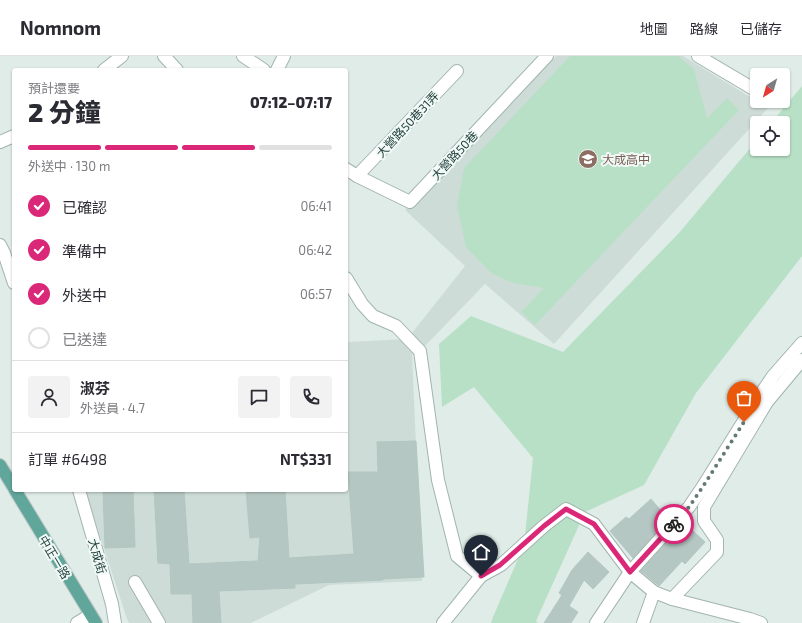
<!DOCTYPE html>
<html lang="zh-TW">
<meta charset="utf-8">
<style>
:root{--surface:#fff;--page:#f2f2f3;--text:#2b2b33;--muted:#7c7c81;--line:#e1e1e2;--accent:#db2777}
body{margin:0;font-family:"Exo 2","Noto Sans TC",sans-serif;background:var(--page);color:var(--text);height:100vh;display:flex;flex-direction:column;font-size:15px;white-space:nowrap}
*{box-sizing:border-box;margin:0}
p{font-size:13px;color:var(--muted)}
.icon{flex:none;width:22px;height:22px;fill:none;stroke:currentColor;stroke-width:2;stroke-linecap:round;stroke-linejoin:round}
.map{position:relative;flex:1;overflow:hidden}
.sheet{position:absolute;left:12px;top:12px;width:336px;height:424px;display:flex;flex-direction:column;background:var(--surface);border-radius:4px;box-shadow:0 1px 3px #0004}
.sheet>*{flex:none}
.needle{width:26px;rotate:217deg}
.tools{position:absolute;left:750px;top:12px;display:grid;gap:8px}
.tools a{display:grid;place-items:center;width:40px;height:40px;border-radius:4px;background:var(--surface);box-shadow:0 1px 3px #0004;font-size:20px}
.pin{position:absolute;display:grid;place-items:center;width:34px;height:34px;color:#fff;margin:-41px -17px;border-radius:50% 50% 50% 0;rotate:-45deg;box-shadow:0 0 4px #0007}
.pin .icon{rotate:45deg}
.courier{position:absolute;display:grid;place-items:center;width:40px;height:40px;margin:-20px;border:3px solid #db2777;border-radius:50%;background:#fff;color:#222;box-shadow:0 1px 5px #0007}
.head em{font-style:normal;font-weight:800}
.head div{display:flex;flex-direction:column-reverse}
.head{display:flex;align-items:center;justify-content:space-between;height:68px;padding:0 16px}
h1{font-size:26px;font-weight:800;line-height:30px}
.bar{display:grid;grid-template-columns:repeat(4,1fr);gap:6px 4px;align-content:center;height:48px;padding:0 16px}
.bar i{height:5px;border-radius:3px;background:var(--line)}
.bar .selected{background:var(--accent)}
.bar p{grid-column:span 4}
.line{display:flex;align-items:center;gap:10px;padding:0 16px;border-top:1px solid var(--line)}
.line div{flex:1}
.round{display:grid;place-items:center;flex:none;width:42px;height:42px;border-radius:4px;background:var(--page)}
ol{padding:0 16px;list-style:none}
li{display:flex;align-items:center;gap:12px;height:44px}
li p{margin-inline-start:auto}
li .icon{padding:4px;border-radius:50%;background:var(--accent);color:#fff;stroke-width:4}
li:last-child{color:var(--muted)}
li i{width:22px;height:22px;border:2px solid var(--line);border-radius:50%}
header{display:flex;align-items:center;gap:24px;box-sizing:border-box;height:56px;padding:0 20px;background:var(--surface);border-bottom:1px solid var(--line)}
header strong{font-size:19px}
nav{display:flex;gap:22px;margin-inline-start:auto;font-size:14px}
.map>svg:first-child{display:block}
</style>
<header>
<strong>Nomnom</strong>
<nav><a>地圖</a><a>路線</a><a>已儲存</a></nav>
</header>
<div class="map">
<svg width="802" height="567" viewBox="0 0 802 567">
<rect width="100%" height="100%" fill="#e0ece8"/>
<g fill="#cedcd7">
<polygon points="556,0 683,0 768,52 554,288 485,228 421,294 408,282 465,210 405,154"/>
<polygon points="407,283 418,295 412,299 422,525 329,529 251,567 129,567 127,563 85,434 346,434 346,286"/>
</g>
<g fill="#b7e0c6">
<polygon points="570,0 678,0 694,13 707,62 727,42 739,54 535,269 521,256 544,232 513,227 491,217 466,191 457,150 464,112"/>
<polygon points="802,30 802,200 696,337 644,429 585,456 536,565 538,567 491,567 493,561 524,489 533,402 474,331 442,351 439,288 471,260 563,296 679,177 757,84 757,93 783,93 783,67 771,67"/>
</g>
<g fill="#b5c7c2" stroke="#b2c7c0">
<polygon points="416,385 424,521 383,523 383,524 295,528 295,532 219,535 221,567 193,567 192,538 171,538 170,508 158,507 154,434 184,434 189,508 258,505 260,481 250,482 246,434 285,434 289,502 354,498 348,416 378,416 377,386"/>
<polygon points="103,434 133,434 135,491 105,492"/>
<polygon points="651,443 668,463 633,502 610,475 626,461 629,463"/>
<polygon points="684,467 705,486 685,508 682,505 659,530 658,529 641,515"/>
<polygon points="588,496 609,516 593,533 584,524 569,550 578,556 571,567 544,567 562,539 559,537 572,514"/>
</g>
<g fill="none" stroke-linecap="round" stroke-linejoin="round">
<g stroke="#a2b4b0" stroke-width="14">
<g id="minor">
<polyline points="164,0 177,14"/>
<polyline points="243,0 264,14"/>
<polyline points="698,0 757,35"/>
<polyline points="104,14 122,0"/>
<polyline points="277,14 284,0"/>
<polyline points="0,86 14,80"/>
<polyline points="346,113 357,120 410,146 547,0"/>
<polyline points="357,120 457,15"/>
<polyline points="0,189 4,197 14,227"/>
<polyline points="346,222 362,248 373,260 396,270 420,295 438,424 457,500 481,520"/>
<polyline points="79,434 112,548 115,567"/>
<polyline points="135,526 159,567"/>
<polyline points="672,543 717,496 717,484 704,465 704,451 767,346 802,304"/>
<polyline points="77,567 90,559"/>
<polyline points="443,567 481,520 501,509 544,470 566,453 594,468 630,516 654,536 672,543 750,563 761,567"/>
<polyline points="596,567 630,516 689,451 702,432 760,339 773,320 802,287"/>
<polyline points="643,567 654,536"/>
</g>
</g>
<g stroke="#c0c9c8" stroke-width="14">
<g id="major">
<polyline points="0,409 14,432"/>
<polyline points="15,434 96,567"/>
</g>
</g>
<use href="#minor" stroke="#fff" stroke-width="12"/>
<use href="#major" stroke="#61a69b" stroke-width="12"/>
</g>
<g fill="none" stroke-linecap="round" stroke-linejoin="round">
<polyline stroke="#637b76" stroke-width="4" stroke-dasharray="0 7.2" points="674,468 689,451 702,432 744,366"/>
<polyline stroke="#db2777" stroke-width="5" points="481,520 500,509 544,470 566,453 594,468 630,516 674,468"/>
</g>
<defs>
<g id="school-disc" transform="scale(1)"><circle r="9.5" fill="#8d6e63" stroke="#f1f9f6"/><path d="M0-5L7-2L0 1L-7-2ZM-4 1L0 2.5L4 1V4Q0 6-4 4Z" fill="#fff"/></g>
</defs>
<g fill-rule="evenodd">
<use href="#school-disc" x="588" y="103"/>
</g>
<g text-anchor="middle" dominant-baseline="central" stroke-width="4" stroke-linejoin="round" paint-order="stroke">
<g font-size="12" fill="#1f3e39" stroke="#f1f9f6">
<text transform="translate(407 68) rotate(-47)">大營路50巷31弄</text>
<text transform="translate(454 99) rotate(-47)">大營路50巷</text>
<text transform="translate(98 500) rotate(74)">大成街</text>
<text transform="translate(55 501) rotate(59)">中正一路</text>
</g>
<g font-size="12" fill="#785e54" stroke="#f1f9f6" text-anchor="start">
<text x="602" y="103">大成高中</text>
</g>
</g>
</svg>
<div class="tools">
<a><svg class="needle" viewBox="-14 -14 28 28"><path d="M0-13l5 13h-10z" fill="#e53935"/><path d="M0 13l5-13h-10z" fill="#7c7c81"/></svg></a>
<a><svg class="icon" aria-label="locate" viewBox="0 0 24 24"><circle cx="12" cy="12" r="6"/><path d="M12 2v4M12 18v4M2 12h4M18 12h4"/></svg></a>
</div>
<div class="pin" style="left:744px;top:366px;background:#ea580c"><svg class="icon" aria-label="bag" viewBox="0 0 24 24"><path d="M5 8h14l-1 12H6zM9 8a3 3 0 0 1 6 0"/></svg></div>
<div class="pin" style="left:481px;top:520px;background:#1f2937"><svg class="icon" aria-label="home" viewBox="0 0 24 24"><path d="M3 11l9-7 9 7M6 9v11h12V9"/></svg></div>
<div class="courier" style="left:674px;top:468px"><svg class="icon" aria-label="bike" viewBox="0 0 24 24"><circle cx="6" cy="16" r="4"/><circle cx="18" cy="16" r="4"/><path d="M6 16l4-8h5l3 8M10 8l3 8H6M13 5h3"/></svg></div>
<section class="sheet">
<div class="head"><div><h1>2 分鐘</h1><p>預計還要</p></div><em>07:12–07:17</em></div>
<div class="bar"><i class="selected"></i><i class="selected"></i><i class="selected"></i><i></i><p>外送中 · 130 m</p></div>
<ol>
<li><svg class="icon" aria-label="check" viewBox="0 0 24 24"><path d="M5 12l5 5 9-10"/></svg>已確認<p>06:41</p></li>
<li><svg class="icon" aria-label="check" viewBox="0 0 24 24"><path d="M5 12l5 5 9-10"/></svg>準備中<p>06:42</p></li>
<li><svg class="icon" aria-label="check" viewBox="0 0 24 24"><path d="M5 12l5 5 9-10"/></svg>外送中<p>06:57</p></li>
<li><i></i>已送達</li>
</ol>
<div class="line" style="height:72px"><a class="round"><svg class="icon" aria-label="person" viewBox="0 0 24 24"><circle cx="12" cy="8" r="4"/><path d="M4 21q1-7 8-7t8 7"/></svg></a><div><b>淑芬</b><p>外送員 · 4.7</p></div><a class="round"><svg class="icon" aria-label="chat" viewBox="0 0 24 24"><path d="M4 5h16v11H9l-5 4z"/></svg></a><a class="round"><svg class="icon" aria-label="phone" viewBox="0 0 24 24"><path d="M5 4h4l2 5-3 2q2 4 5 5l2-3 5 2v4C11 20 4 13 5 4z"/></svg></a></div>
<div class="line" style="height:52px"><div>訂單 #6498</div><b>NT$331</b></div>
</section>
</div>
